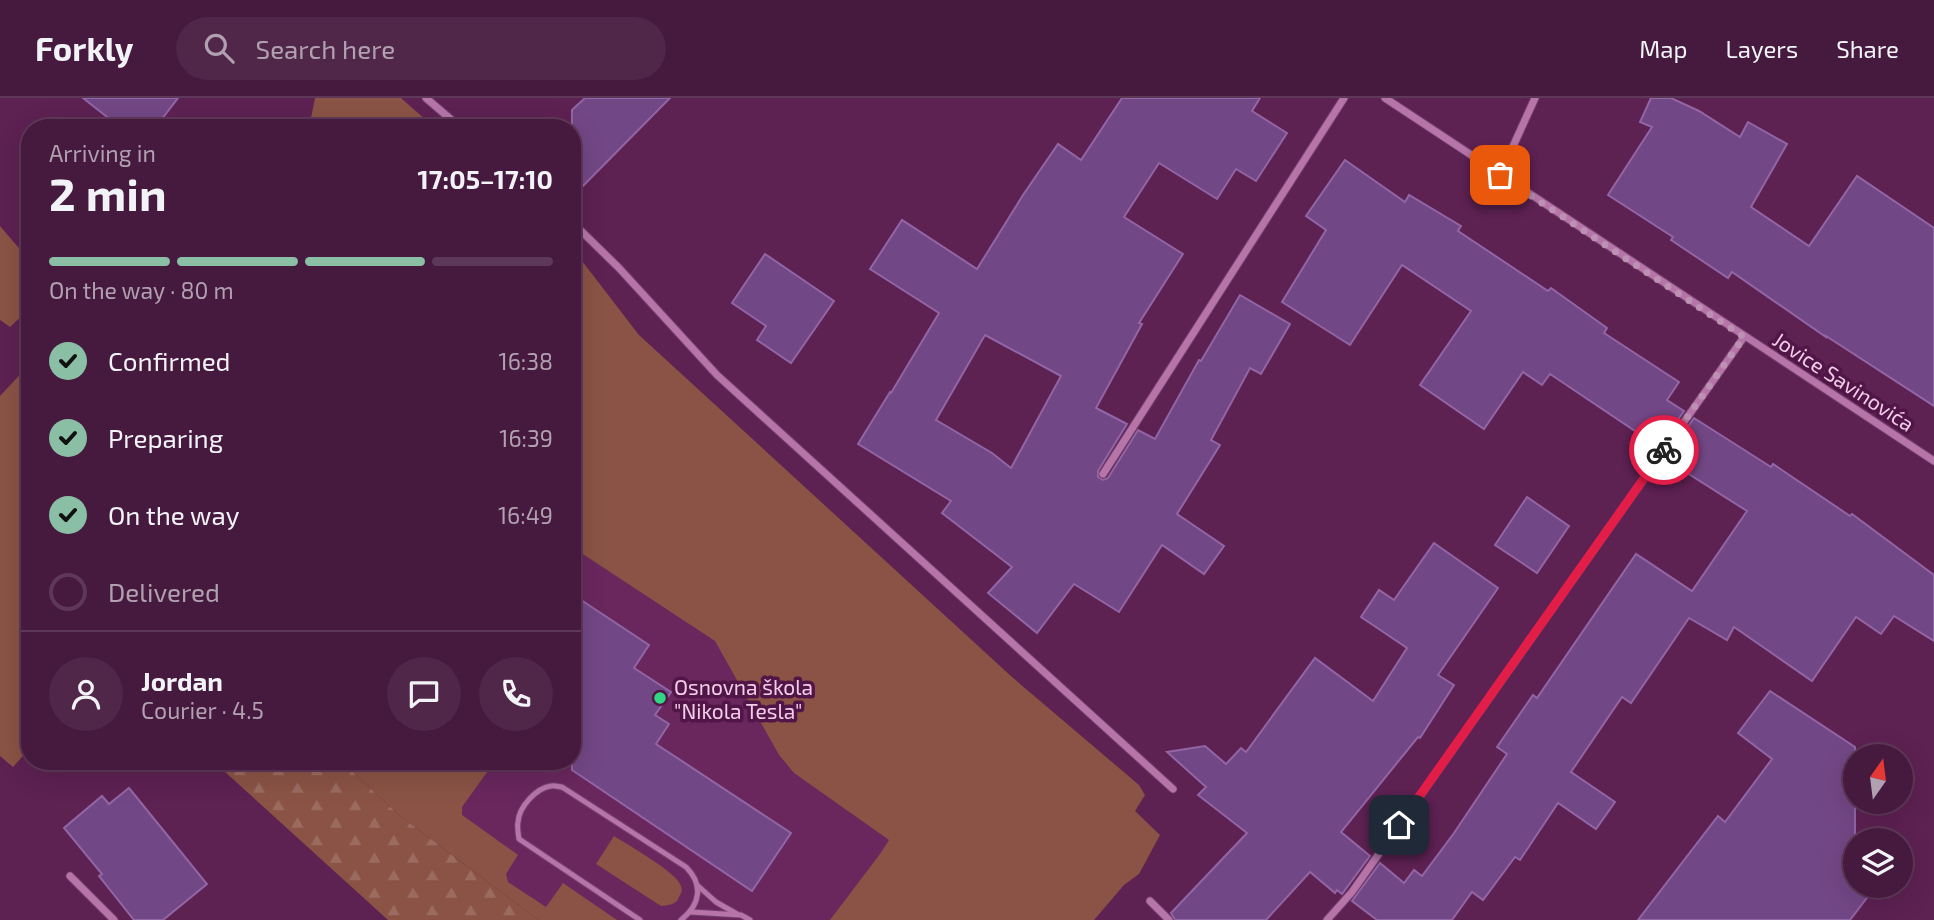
<!DOCTYPE html>
<meta charset="utf-8">
<style>
:root{--surface:#46193e;--page:#502649;--text:#f1f3f6;--muted:#b0a0b0;--line:#5e3858;--accent:#8abfa5}
body{margin:0;font-family:"Exo 2",sans-serif;background:var(--page);color:var(--text);height:100vh;display:flex;flex-direction:column;font-size:26px;white-space:nowrap}
*{box-sizing:border-box;margin:0}
p{font-size:23px;color:var(--muted)}
.icon{flex:none;width:38px;height:38px;fill:none;stroke:currentColor;stroke-width:2;stroke-linecap:round;stroke-linejoin:round}
.map{position:relative;flex:1;overflow:hidden}
.panel{position:absolute;left:21px;top:21px;width:560px;height:651px;display:flex;flex-direction:column;background:var(--surface);border-radius:28px;box-shadow:0 7px 28px #0002,0 0 0 2px var(--line)}
.panel>*{flex:none}
.needle{width:46px;rotate:14deg}
.buttons{position:absolute;left:1843px;top:646px;display:grid;gap:14px}
.buttons a{display:grid;place-items:center;width:70px;height:70px;border-radius:50%;background:var(--surface);box-shadow:0 7px 28px #0002,0 0 0 2px var(--line);font-size:35px}
.pin{position:absolute;display:grid;place-items:center;width:60px;height:60px;color:#fff;margin:-30px;border-radius:14px;box-shadow:0 4px 10px #0006}
.courier{position:absolute;display:grid;place-items:center;width:70px;height:70px;margin:-35px;border:5px solid #e11d48;border-radius:50%;background:#fff;color:#222;box-shadow:0 2px 9px #0007}
.headline em{font-style:normal;font-weight:700}
.headline div{display:flex;flex-direction:column-reverse}
.headline{display:flex;align-items:center;justify-content:space-between;height:119px;padding:0 28px}
h1{font-size:46px;font-weight:700;line-height:52px}
.bar{display:grid;grid-template-columns:repeat(4,1fr);gap:10px 7px;align-content:center;height:84px;padding:0 28px}
.bar i{height:9px;border-radius:5px;background:var(--line)}
.bar .selected{background:var(--accent)}
.bar p{grid-column:span 4}
.line{display:flex;align-items:center;gap:18px;padding:0 28px;border-top:2px solid var(--line)}
.line div{flex:1}
.round{display:grid;place-items:center;flex:none;width:74px;height:74px;border-radius:37px;background:var(--page)}
ol{padding:0 28px;list-style:none}
li{display:flex;align-items:center;gap:21px;height:77px}
li p{margin-inline-start:auto}
li .icon{padding:7px;border-radius:50%;background:var(--accent);color:#111;stroke-width:4}
li:last-child{color:var(--muted)}
li i{width:38px;height:38px;border:4px solid var(--line);border-radius:50%}
header{display:flex;align-items:center;gap:42px;box-sizing:border-box;height:98px;padding:0 35px;background:var(--surface);border-bottom:2px solid var(--line)}
header strong{font-size:33px}
nav{display:flex;gap:38px;margin-inline-start:auto;font-size:24px}
.search{width:490px;height:63px;background:var(--page);display:flex;align-items:center;gap:18px;box-sizing:border-box;padding:0 24px;border-radius:38px;color:var(--muted);font-size:26px}
.map>svg:first-child{display:block}
</style>
<header>
<strong>Forkly</strong>
<div class="search"><svg class="icon" aria-label="search" viewBox="0 0 24 24"><circle cx="10" cy="10" r="6"/><path d="M15 15l6 6"/></svg>Search here</div>
<nav><a>Map</a><a>Layers</a><a>Share</a></nav>
</header>
<div class="map">
<svg width="1934" height="822" viewBox="0 0 1934 822">
<defs>
<pattern id="forest-firs" width="22" height="20" patternUnits="userSpaceOnUse" patternTransform="scale(1.75)"><rect width="22" height="20" fill="#8a5345"/><path d="M5 1l3.5 6h-7zM16 11l3.5 6h-7z" fill="#9b6b60"/></pattern>
</defs>
<rect width="100%" height="100%" fill="#5d2152"/>
<polygon fill="#69275e" points="572,449 716,543 779,657 794,675 890,742 881,757 979,822 538,822 399,717 431,663 572,663"/>
<g fill="#8a5345">
<polygon points="315,0 401,0 435,30 309,30"/>
<polygon points="0,128 30,163 30,210 10,229 0,222"/>
<polygon points="572,150 639,237 1012,579 1139,687 1145,697 1135,713 1160,737 1139,776 1124,787 1094,822 830,822 880,756 889,742 794,675 779,657 715,543 572,449"/>
<polygon points="30,266 30,650 13,669 0,658 0,298"/>
<polygon points="341,663 495,663 462,709 462,717 518,757 506,776 508,784 546,809 563,785 617,822 538,822 399,717"/>
<path d="M 614,738 C 628,747 678,775 681,788 C 683,793 681,795 679,799 C 676,807 669,807 661,808 L 596,766 Z"/>
</g>
<polygon fill="url(#forest-firs)" points="213,663 341,663 399,717 538,822 388,822"/>
<g fill="#724785" stroke="#9265a5" stroke-width="2" fill-rule="evenodd">
<polygon points="83,0 178,0 155,30 121,30"/>
<polygon points="585,0 670,0 572,99 572,12"/>
<path d="M 1122,0 L 1260,0 L 1252,13 L 1287,35 L 1256,83 L 1236,71 L 1217,101 L 1159,65 L 1124,119 L 1183,156 L 1139,225 L 1142,226 L 1096,310 L 1127,326 L 1098,373 L 1098,379 L 1103,382 L 1108,380 L 1138,332 L 1155,341 L 1199,262 L 1201,263 L 1240,197 L 1290,226 L 1261,276 L 1250,270 L 1211,342 L 1220,347 L 1177,416 L 1224,448 L 1204,476 L 1162,447 L 1119,514 L 1074,486 L 1037,535 L 988,495 L 1012,469 L 942,415 L 951,403 L 858,346 L 890,294 L 891,295 L 939,215 L 870,171 L 902,122 L 977,171 L 1023,97 L 1058,46 L 1081,62 ZM 985,237 L 1061,278 L 1011,370 L 992,355 L 936,322 Z"/>
<polygon points="1651,0 1671,0 1699,13 1740,39 1748,24 1787,46 1751,109 1809,148 1857,78 1934,130 1934,308 1826,238 1826,239 1732,174 1728,180 1671,142 1673,139 1608,97 1652,29 1640,24"/>
<polygon points="1345,62 1405,104 1409,97 1461,128 1458,133 1548,193 1551,190 1607,230 1604,235 1679,284 1667,302 1684,313 1659,349 1550,276 1542,287 1523,274 1484,331 1420,287 1471,213 1402,167 1350,247 1282,204 1326,132 1306,118"/>
<polygon points="765,156 834,203 791,265 757,242 766,228 732,205"/>
<polygon points="1694,320 1771,369 1773,366 1850,418 1852,416 1934,477 1934,543 1894,518 1881,536 1856,519 1812,583 1734,529 1727,542 1689,520 1631,605 1622,599 1571,674 1615,704 1596,731 1558,705 1520,762 1515,759 1483,802 1472,794 1452,822 1377,822 1352,803 1380,765 1404,785 1414,772 1422,778 1454,735 1507,656 1497,649 1533,597 1537,600 1636,456 1692,493 1747,413 1673,366 1677,361 1669,356"/>
<polygon points="1527,399 1569,428 1537,475 1495,447"/>
<polygon points="1434,445 1498,490 1438,577 1454,587 1420,640 1418,639 1341,734 1370,758 1342,796 1337,792 1335,795 1310,774 1266,822 1175,822 1171,815 1247,735 1198,697 1206,689 1167,654 1205,648 1226,666 1241,650 1246,654 1315,560 1373,603 1407,550 1361,519 1379,492 1394,502"/>
<polygon points="572,496 649,547 634,570 671,594 655,617 669,626 656,646 791,735 752,793 572,672"/>
<polygon points="1770,593 1855,649 1855,788 1876,788 1850,822 1638,822 1718,718 1725,724 1772,661 1738,635"/>
<polygon points="129,690 207,786 163,822 134,822 99,778 102,776 64,730 102,698 109,706"/>
</g>
<g fill="none" stroke-linecap="round" stroke-linejoin="round">
<g stroke="#74406c" stroke-width="7">
<g id="service">
<polyline points="697,787 716,804 737,816"/>
<polyline points="691,814 741,817 750,822"/>
<path d="M 640,822 L 519,741 C 518,735 517,729 518,724 C 519,709 536,690 551,688 C 553,687 560,689 562,689 L 686,769 C 704,787 700,807 681,822"/>
</g>
</g>
<g stroke="#74406c" stroke-width="9">
<g id="minor">
<polyline points="426,0 461,30"/>
<polyline points="1385,0 1934,363"/>
<polyline points="1500,77 1535,0"/>
<polyline points="572,124 619,170 717,277 1173,691"/>
<polyline points="1103,376 1344,0"/>
<polyline points="70,778 114,822"/>
<polyline points="1150,803 1169,822"/>
<polyline points="1327,822 1352,794 1744,239"/>
</g>
</g>
<use href="#service" stroke="#b674a8" stroke-width="5"/>
<use href="#minor" stroke="#b674a8" stroke-width="7"/>
</g>
<g fill="none" stroke-linecap="round" stroke-linejoin="round">
<polyline stroke="#bd91b4" stroke-width="7" stroke-dasharray="0 12.6" points="1500,77 1744,239 1664,352"/>
<polyline stroke="#e11d48" stroke-width="9" points="1399,727 1664,352"/>
</g>
<circle fill="#30d883" stroke="#511647" stroke-width="2.5" cx="660" cy="600" r="7"/>
<g text-anchor="middle" dominant-baseline="central" stroke-width="7" stroke-linejoin="round" paint-order="stroke">
<g font-size="21" fill="#f1cde8" stroke="#511647">
<text transform="translate(1844 283) rotate(33)">Jovice Savinovića</text>
</g>
<g font-size="21" fill="#f1cde8" stroke="#511647" text-anchor="start">
<text x="674" y="588">Osnovna škola<tspan x="674" dy="24">"Nikola Tesla"</tspan></text>
</g>
</g>
</svg>
<div class="buttons">
<a><svg class="needle" viewBox="-14 -14 28 28"><path d="M0-13l5 13h-10z" fill="#e53935"/><path d="M0 13l5-13h-10z" fill="#b0a0b0"/></svg></a>
<a><svg class="icon" aria-label="layers" viewBox="0 0 24 24"><path d="M12 4l9 5-9 5-9-5zM3 14l9 5 9-5"/></svg></a>
</div>
<div class="pin" style="left:1500px;top:77px;background:#ea580c"><svg class="icon" aria-label="bag" viewBox="0 0 24 24"><path d="M5 8h14l-1 12H6zM9 8a3 3 0 0 1 6 0"/></svg></div>
<div class="pin" style="left:1399px;top:727px;background:#1f2937"><svg class="icon" aria-label="home" viewBox="0 0 24 24"><path d="M3 11l9-7 9 7M6 9v11h12V9"/></svg></div>
<div class="courier" style="left:1664px;top:352px"><svg class="icon" aria-label="bike" viewBox="0 0 24 24"><circle cx="6" cy="16" r="4"/><circle cx="18" cy="16" r="4"/><path d="M6 16l4-8h5l3 8M10 8l3 8H6M13 5h3"/></svg></div>
<section class="panel">
<div class="headline"><div><h1>2 min</h1><p>Arriving in</p></div><em>17:05–17:10</em></div>
<div class="bar"><i class="selected"></i><i class="selected"></i><i class="selected"></i><i></i><p>On the way · 80 m</p></div>
<ol>
<li><svg class="icon" aria-label="check" viewBox="0 0 24 24"><path d="M5 12l5 5 9-10"/></svg>Confirmed<p>16:38</p></li>
<li><svg class="icon" aria-label="check" viewBox="0 0 24 24"><path d="M5 12l5 5 9-10"/></svg>Preparing<p>16:39</p></li>
<li><svg class="icon" aria-label="check" viewBox="0 0 24 24"><path d="M5 12l5 5 9-10"/></svg>On the way<p>16:49</p></li>
<li><i></i>Delivered</li>
</ol>
<div class="line" style="height:126px"><a class="round"><svg class="icon" aria-label="person" viewBox="0 0 24 24"><circle cx="12" cy="8" r="4"/><path d="M4 21q1-7 8-7t8 7"/></svg></a><div><b>Jordan</b><p>Courier · 4.5</p></div><a class="round"><svg class="icon" aria-label="chat" viewBox="0 0 24 24"><path d="M4 5h16v11H9l-5 4z"/></svg></a><a class="round"><svg class="icon" aria-label="phone" viewBox="0 0 24 24"><path d="M5 4h4l2 5-3 2q2 4 5 5l2-3 5 2v4C11 20 4 13 5 4z"/></svg></a></div>
</section>
</div>
